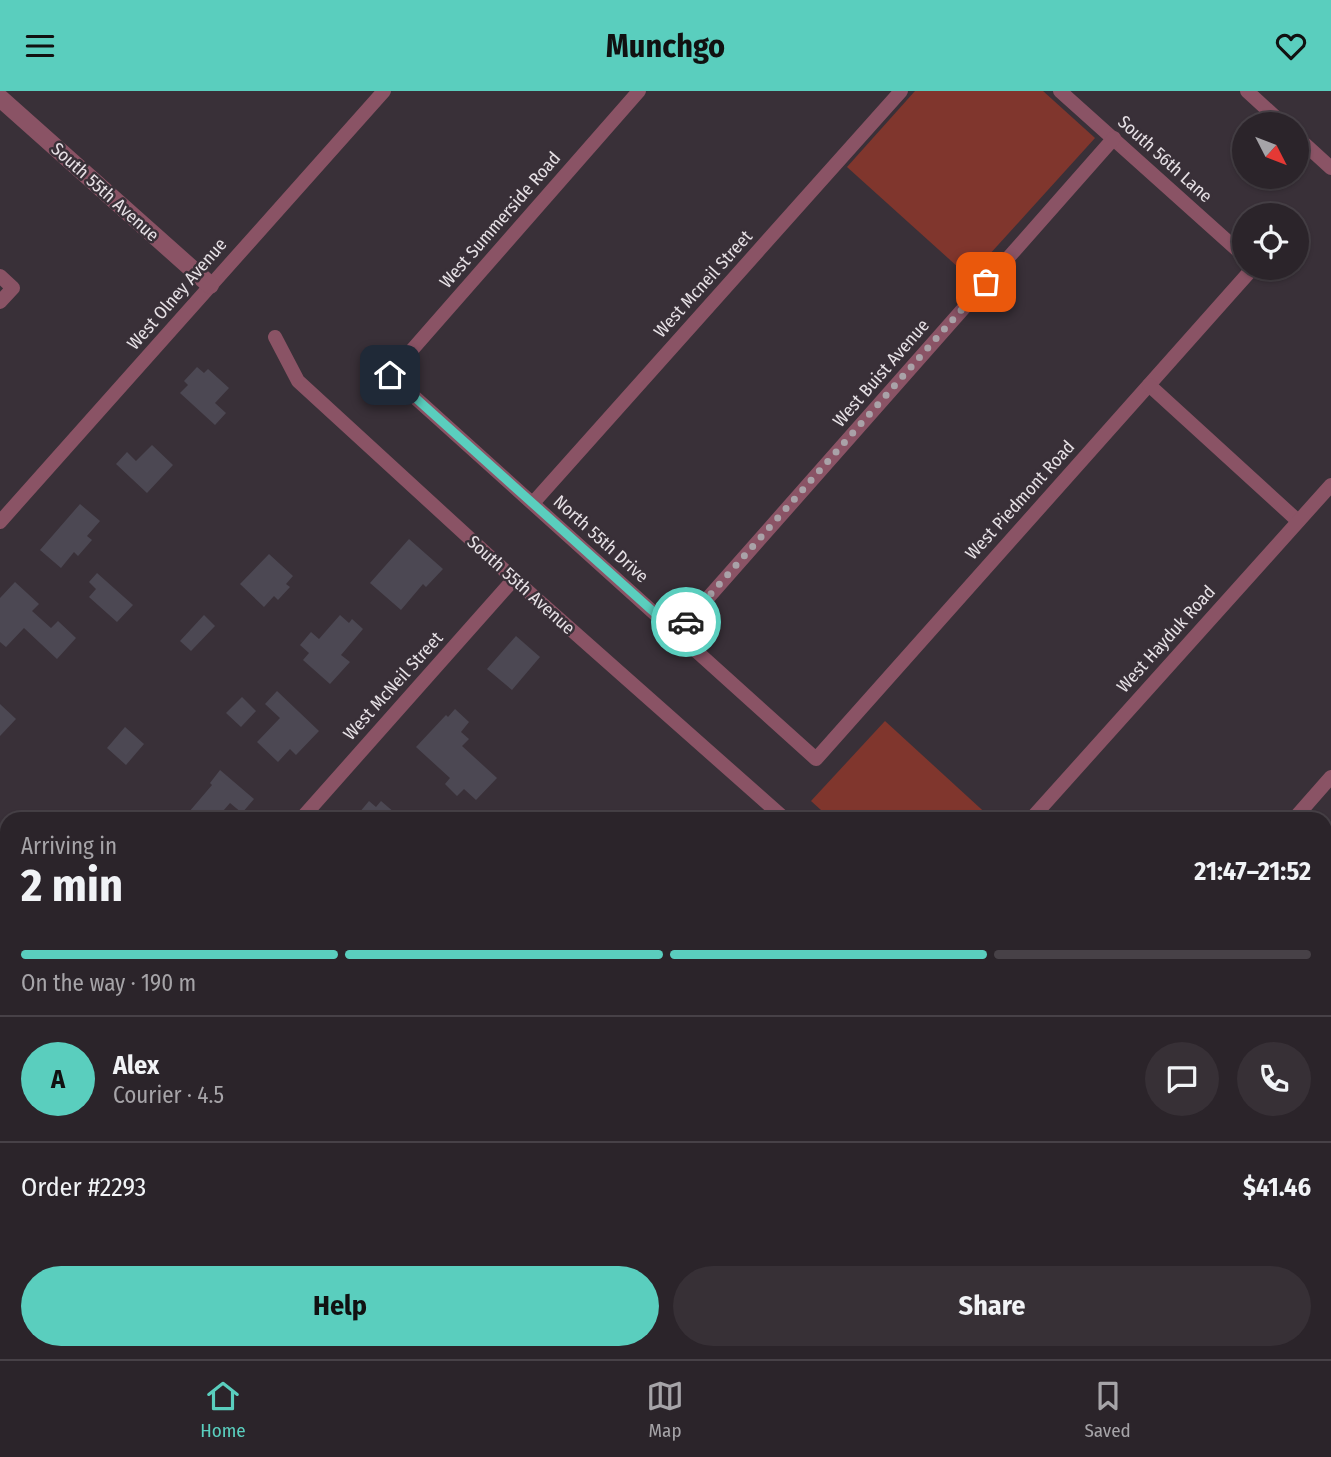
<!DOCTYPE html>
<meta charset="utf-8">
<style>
:root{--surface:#2b242a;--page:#373036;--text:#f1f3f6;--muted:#a6a4a8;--line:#474147;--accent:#5acebe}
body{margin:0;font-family:"Fira Sans Condensed",sans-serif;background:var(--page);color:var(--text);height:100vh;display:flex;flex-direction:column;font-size:26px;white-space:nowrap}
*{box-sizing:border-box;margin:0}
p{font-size:23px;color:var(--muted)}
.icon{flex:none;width:38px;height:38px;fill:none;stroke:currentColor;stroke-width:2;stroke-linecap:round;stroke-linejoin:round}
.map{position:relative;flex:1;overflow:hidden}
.side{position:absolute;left:0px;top:721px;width:1332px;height:548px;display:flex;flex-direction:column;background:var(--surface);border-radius:21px 21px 0 0;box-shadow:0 2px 5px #0004,0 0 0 2px var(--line)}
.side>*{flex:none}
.needle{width:46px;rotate:132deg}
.buttons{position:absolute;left:1232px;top:21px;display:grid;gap:14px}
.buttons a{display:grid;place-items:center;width:77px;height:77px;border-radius:50%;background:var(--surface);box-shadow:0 2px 5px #0004,0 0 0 2px var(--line);font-size:35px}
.pin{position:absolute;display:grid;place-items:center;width:60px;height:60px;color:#fff;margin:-30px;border-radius:14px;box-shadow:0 4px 10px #0006}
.courier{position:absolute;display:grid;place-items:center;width:70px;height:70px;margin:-35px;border:5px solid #5acebe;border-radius:50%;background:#fff;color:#222;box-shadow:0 2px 9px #0007}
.summary em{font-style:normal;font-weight:700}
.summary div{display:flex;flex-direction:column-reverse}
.summary{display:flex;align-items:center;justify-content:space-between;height:119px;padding:0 21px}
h1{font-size:46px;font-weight:700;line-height:52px}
.bar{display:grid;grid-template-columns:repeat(4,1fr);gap:10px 7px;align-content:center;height:84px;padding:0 21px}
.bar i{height:9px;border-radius:5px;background:var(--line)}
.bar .current{background:var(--accent)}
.bar p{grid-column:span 4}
.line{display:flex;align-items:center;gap:18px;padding:0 21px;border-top:2px solid var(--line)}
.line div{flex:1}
.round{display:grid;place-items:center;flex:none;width:74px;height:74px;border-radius:37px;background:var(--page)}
.primary-button{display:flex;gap:14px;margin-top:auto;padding:14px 21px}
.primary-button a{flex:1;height:80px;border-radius:42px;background:var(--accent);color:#111;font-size:28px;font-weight:700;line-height:80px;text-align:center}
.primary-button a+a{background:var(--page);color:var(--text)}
header{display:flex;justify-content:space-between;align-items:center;height:91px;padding:0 21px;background:var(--accent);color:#111;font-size:32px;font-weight:700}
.dock{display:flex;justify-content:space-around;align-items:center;height:98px;border-top:2px solid var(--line);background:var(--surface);font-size:19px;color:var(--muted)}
.dock a{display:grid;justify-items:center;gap:4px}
.dock .current{color:var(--accent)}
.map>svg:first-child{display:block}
</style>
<header><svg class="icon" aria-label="menu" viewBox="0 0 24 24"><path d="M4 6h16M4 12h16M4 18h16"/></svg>Munchgo<svg class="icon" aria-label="heart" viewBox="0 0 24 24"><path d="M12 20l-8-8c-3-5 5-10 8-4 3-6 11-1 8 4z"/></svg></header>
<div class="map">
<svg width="1331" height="1268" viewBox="0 0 1331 1268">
<rect width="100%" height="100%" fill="#393038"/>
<g fill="#80362d">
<polygon points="915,0 1043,0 1095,47 969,186 847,76"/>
<polygon points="885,630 992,728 831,728 811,710"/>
</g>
<g fill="#4c4853">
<polygon points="197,276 204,282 208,278 229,297 215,312 226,322 215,334 180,302 188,294 184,290"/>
<polygon points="152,354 173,374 147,402 116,373 127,361 136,370"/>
<polygon points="80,413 100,430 87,445 92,449 78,465 74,461 61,477 40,459"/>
<polygon points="409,448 443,478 426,496 423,493 401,519 370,492"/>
<polygon points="269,463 293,485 286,493 290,496 278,509 274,505 264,516 240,493"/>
<polygon points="97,482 133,514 117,531 89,506 96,498 89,491"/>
<polygon points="15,491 39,513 32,520 51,537 58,530 76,547 57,568 24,537 6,556 0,551 0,507"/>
<polygon points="204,524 215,535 191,560 180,550"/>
<polygon points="340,524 349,532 352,528 363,538 341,564 350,571 330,593 303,569 309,562 300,554 311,541 319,548"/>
<polygon points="516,545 540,566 512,599 487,578"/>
<polygon points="277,600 319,640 296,664 290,658 278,671 257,651 280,627 265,613"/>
<polygon points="242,606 256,620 241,636 226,622"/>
<polygon points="0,613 16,628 0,645"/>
<polygon points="455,618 469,631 461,641 469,648 462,655 497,687 476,709 464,698 457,705 445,693 450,687 416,656 446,624 448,626"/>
<polygon points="125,636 144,653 126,674 107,657"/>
<polygon points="220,679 254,708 242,722 230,712 216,728 183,728 212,694 210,692"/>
<polygon points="369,710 376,716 381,710 402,728 354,728"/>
</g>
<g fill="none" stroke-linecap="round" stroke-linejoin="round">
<g stroke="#8a5365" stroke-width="14">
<polyline points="639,0 390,284 816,668 1253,177"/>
<polyline points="1060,0 1244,165"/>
<polyline points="1247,0 1283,33"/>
<polyline points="1297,46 1331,77"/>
<polyline points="0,185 13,197 0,211"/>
<polyline points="275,246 298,290 514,488 785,728"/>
<polyline points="1149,294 1298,430"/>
<polyline points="533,412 901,0"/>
<polyline points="0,431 384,0"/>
<polyline points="677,542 1114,47"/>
<polyline points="301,728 514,488"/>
<polyline points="1031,728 1331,394"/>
<polyline points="1294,728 1331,686"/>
<polyline points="1325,985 1331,978"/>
<polyline points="0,1066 7,1058"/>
<polyline points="1325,1135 1331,1141"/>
<polyline points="0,1151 7,1157"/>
<polyline points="1325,1227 1331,1233"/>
<polyline points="121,1262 128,1268"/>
<polyline points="377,1268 383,1262"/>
<polyline points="948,1268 953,1262"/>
</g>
<polyline stroke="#8a5365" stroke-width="18" points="0,7 210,194"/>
</g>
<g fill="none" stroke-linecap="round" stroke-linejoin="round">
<polyline stroke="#a9a2a8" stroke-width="7" stroke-dasharray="0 12.6" points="686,531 986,191"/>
<polyline stroke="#5acebe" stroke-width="9" points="390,284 677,542 686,531"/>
</g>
<g text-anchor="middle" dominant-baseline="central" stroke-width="5" stroke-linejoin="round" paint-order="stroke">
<g font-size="18" fill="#e6e0e5" stroke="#393038">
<text transform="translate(1165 68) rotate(42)">South 56th Lane</text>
<text transform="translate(105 101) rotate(42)">South 55th Avenue</text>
<text transform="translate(500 129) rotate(-49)">West Summerside Road</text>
<text transform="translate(703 193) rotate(-48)">West Mcneil Street</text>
<text transform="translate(177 203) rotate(-49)">West Olney Avenue</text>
<text transform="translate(881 282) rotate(-49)">West Buist Avenue</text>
<text transform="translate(1020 409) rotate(-48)">West Piedmont Road</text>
<text transform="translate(601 448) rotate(42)">North 55th Drive</text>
<text transform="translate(521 494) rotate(42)">South 55th Avenue</text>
<text transform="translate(1166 548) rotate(-48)">West Hayduk Road</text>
<text transform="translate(393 595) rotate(-48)">West McNeil Street</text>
</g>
</g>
</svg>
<div class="buttons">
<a><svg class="needle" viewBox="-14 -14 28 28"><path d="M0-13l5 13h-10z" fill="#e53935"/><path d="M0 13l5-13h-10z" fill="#a6a4a8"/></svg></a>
<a><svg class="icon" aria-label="locate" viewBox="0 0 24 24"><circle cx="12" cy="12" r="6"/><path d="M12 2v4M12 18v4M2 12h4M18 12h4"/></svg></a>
</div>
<div class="pin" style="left:986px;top:191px;background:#ea580c"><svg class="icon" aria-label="bag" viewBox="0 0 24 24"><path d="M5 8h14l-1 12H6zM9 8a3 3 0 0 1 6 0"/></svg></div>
<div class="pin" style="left:390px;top:284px;background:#1f2937"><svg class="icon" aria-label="home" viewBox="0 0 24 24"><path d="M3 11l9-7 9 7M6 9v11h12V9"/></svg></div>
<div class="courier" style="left:686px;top:531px"><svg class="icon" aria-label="car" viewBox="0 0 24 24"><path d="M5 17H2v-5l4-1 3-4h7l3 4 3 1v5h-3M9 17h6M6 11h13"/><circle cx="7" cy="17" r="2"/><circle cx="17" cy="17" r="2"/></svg></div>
<section class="side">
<div class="summary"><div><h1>2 min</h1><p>Arriving in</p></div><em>21:47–21:52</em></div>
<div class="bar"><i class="current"></i><i class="current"></i><i class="current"></i><i></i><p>On the way · 190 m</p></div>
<div class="line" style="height:126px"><b class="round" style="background:var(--accent);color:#111">A</b><div><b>Alex</b><p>Courier · 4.5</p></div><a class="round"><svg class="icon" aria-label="chat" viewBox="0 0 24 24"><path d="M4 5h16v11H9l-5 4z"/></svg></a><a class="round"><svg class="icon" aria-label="phone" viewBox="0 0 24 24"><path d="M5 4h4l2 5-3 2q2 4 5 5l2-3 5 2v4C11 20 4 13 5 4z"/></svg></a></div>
<div class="line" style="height:91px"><div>Order #2293</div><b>$41.46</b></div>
<div class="primary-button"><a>Help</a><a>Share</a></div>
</section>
</div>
<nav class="dock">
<a class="current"><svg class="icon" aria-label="home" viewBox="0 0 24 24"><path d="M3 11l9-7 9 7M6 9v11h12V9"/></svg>Home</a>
<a><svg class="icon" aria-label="map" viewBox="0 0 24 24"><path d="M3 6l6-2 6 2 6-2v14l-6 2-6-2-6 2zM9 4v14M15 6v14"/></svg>Map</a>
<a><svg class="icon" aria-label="saved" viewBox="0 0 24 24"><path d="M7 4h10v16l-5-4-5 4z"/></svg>Saved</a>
</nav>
